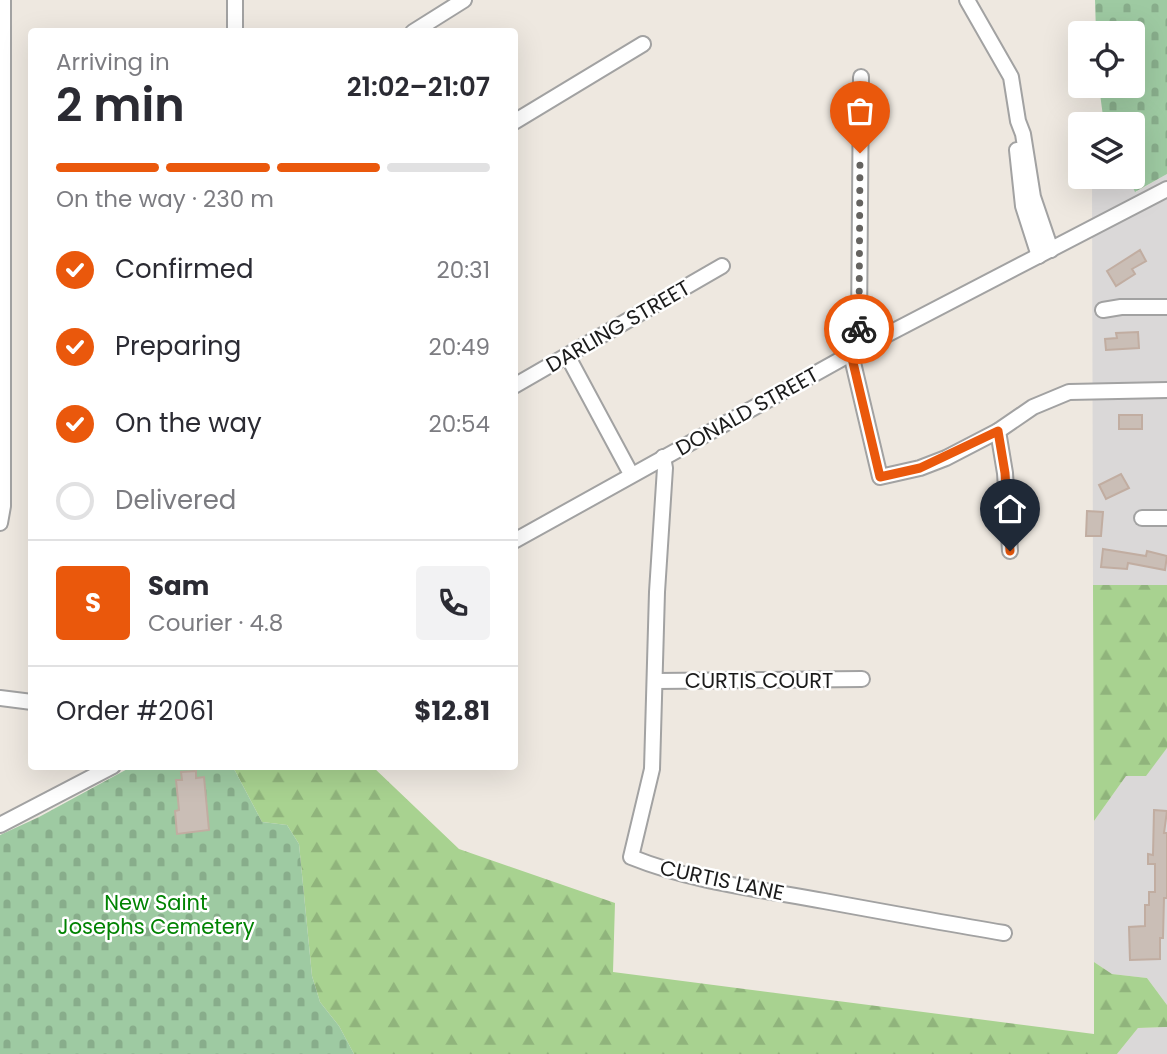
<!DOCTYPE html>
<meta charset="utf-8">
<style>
:root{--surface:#fff;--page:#f2f2f3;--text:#2b2b33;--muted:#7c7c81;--line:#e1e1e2;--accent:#ea580c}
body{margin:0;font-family:Poppins,sans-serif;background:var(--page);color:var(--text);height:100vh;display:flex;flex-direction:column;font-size:26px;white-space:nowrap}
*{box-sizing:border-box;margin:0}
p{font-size:23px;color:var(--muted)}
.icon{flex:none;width:38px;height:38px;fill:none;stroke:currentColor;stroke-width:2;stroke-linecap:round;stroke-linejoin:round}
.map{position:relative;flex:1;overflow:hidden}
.side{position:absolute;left:28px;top:28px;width:490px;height:742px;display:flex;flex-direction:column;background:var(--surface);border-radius:7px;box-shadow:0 7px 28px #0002}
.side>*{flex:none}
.controls{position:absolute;left:1068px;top:21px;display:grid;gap:14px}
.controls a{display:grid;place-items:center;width:77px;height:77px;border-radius:7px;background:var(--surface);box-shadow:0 7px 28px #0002;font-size:35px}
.pin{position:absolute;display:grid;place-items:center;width:60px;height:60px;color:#fff;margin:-72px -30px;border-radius:50% 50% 50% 0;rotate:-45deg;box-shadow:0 0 7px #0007}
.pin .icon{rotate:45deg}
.courier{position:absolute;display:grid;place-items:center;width:70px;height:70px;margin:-35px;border:5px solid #ea580c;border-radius:50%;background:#fff;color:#222;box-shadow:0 2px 9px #0007}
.headline em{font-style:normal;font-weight:600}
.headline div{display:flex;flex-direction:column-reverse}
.headline{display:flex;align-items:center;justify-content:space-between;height:119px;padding:0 28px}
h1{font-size:46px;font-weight:600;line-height:52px}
.bar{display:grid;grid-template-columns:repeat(4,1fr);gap:10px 7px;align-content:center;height:84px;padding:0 28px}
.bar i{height:9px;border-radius:5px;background:var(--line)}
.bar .current{background:var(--accent)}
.bar p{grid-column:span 4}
.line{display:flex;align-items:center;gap:18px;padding:0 28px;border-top:2px solid var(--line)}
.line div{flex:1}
.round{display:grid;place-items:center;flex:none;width:74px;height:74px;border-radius:7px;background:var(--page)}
ol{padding:0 28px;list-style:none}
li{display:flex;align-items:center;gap:21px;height:77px}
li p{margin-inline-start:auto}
li .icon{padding:7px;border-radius:50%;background:var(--accent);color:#fff;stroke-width:4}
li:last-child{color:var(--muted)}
li i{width:38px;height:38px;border:4px solid var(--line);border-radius:50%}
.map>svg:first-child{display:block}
</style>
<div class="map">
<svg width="1167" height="1054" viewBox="0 0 1167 1054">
<defs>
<pattern id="forest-firs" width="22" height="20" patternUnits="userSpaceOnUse" patternTransform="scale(1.75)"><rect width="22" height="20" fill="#a8d290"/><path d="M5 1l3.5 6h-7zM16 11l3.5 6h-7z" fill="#90b47c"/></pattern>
<pattern id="cemetery-stones" width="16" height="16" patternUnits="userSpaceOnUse" patternTransform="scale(1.75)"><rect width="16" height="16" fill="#9ecaa2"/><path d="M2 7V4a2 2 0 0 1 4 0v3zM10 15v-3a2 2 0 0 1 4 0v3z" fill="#88ad8b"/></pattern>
</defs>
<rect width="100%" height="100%" fill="#eee8e0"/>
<g fill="#dad8d8">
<polygon points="1167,174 1167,585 1093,585 1092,177 1128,177 1136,192"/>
<polygon points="1167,748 1167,1005 1147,978 1112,974 1094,962 1094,821 1126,776 1146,775"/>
<polygon points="1167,1027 1167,1054 1117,1054 1138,1028"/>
</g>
<g fill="url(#forest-firs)">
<polygon points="1093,585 1167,585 1167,748 1146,776 1126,776 1094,821"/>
<polygon points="233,767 373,767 459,849 615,903 613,972 1094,1034 1094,962 1112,974 1147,978 1167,1005 1167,1027 1138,1028 1117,1054 354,1054 339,1026 320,1002 312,976 299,844 287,825 262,822"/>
</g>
<g fill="url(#cemetery-stones)">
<polygon points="1095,0 1167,0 1167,174 1135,192 1128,177 1132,177 1132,124 1104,124 1099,86 1132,86 1132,33 1096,33"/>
<polygon points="131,767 233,767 262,822 287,825 299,844 312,976 320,1002 339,1026 354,1054 0,1054 0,835 39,817"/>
</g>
<g fill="#cabeb6" stroke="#c1ada1" stroke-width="2">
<polygon points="1140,250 1146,261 1132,269 1135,274 1116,286 1107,271"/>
<polygon points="1138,332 1139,348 1106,350 1105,339 1117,338 1116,333"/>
<rect x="1119" y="415" width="23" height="14"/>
<polygon points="1121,474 1129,488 1106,499 1099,485"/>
<polygon points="1087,511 1103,512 1101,536 1086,536"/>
<polygon points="1103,549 1146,556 1147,551 1167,556 1165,570 1128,563 1127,569 1101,567"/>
<polygon points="196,771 196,778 204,777 209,830 177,834 175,811 179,810 176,780 182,780 181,772"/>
<polygon points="1154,810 1167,811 1164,833 1167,833 1167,898 1164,898 1163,938 1160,938 1160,959 1130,960 1129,927 1145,926 1145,905 1149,905 1149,892 1155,892 1155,864 1148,864 1148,854 1153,855"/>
</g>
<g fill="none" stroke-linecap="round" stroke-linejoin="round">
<g stroke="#a2a2a2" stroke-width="18">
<g id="minor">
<polyline points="967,0 1011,77 1018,121 1023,134 1033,197 1051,250"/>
<polyline points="235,32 235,0"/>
<polyline points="413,32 464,0"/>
<polyline points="861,77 859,329 863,347"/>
<polyline points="514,122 643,44"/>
<polyline points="1017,150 1023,206 1039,256"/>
<polyline points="1103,310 1121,307 1167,307"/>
<polyline points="851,354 880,477 920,468 946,458 998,431 1033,407 1069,392 1167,390"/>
<polyline points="567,355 631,474"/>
<polyline points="514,386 722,266"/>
<polyline points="998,431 1005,473 1010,551"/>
<path d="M 663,457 L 665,468 L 657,592 L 652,769 L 631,857 C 693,882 759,889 824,901 C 884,912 944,923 1004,933"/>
<polyline points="1142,518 1167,518"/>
<polyline points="0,523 3,506 3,0"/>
<polyline points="514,541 863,347 1167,189"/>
<polyline points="656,681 862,679"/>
<polyline points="0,698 32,702"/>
<polyline points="0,825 113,766"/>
</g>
</g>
<use href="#minor" stroke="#fff" stroke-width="14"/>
</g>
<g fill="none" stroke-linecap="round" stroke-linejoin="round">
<polyline stroke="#656360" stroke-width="7" stroke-dasharray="0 12.6" points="859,329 860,153"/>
<polyline stroke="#ea580c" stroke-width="9" points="859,329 863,347 851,354 880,477 920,468 998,431 1005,473 1010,551"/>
</g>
<g text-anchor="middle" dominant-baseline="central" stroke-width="5" stroke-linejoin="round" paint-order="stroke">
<g font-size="21" fill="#1b1b1b" stroke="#fff">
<text transform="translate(618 326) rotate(-30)">DARLING STREET</text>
<text transform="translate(747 411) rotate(-29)">DONALD STREET</text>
<text x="759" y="680">CURTIS COURT</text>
<text transform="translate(722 880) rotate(12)">CURTIS LANE</text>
</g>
<g font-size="21" fill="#008302" stroke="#fff">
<text x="156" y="902">New Saint<tspan x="156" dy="24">Josephs Cemetery</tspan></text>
</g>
</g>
</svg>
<div class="controls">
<a><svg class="icon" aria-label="locate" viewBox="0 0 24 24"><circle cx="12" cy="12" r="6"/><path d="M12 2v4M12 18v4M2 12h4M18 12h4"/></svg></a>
<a><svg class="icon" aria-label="layers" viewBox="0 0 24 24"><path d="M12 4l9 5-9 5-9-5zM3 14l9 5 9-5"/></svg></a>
</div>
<div class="pin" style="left:860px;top:153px;background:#ea580c"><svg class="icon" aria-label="bag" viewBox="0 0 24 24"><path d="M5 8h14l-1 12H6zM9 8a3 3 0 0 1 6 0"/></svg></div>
<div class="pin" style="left:1010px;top:551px;background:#1f2937"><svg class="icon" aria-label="home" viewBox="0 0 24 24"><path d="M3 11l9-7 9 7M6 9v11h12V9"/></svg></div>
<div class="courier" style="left:859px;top:329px"><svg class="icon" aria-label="bike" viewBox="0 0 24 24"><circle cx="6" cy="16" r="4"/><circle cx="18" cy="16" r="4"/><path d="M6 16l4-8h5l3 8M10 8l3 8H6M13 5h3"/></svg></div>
<section class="side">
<div class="headline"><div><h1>2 min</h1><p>Arriving in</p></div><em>21:02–21:07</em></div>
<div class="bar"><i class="current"></i><i class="current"></i><i class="current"></i><i></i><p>On the way · 230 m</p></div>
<ol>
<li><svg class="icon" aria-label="check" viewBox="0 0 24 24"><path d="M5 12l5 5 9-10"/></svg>Confirmed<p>20:31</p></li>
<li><svg class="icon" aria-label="check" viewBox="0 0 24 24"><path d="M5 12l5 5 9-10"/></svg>Preparing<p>20:49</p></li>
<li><svg class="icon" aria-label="check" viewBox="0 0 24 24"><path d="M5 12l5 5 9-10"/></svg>On the way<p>20:54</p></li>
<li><i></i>Delivered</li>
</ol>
<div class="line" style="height:126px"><b class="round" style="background:var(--accent);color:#fff">S</b><div><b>Sam</b><p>Courier · 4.8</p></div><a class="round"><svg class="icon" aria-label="phone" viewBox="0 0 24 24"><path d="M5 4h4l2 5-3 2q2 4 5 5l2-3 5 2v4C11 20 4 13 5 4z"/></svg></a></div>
<div class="line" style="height:91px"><div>Order #2061</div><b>$12.81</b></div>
</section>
</div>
